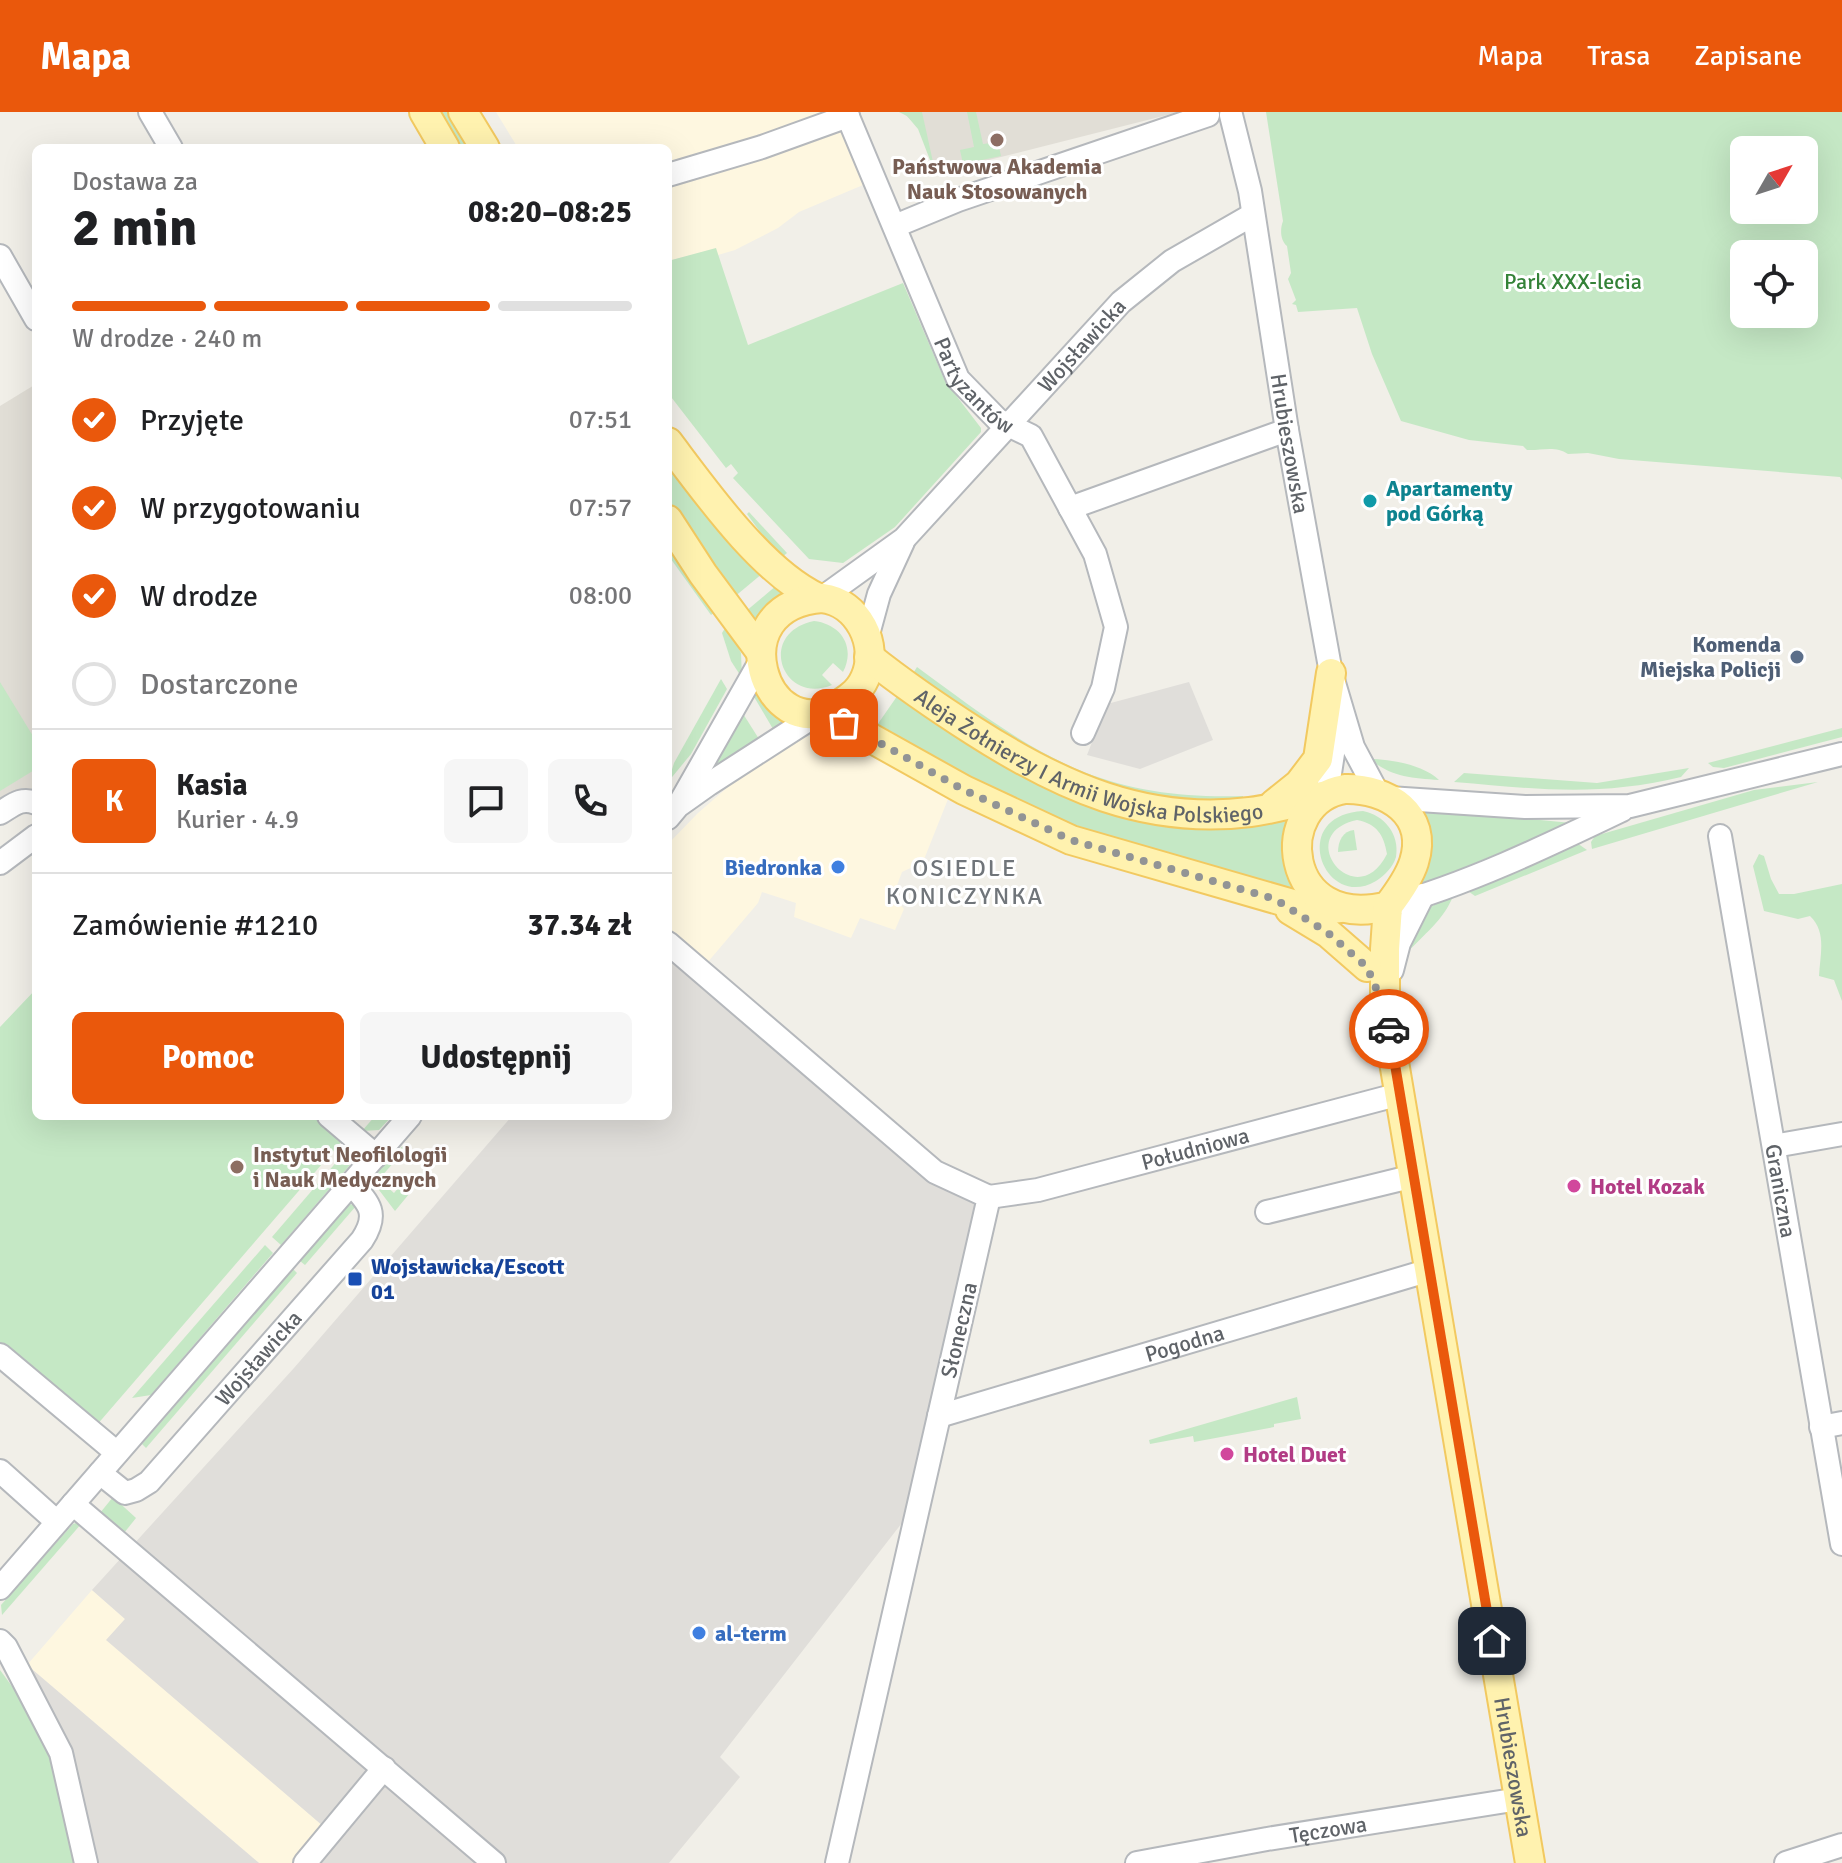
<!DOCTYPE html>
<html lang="pl">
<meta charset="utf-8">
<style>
:root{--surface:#fff;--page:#f6f6f6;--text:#202124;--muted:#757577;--line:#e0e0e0;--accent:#ea580c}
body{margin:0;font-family:Signika,sans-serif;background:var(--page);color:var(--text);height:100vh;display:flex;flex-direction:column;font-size:30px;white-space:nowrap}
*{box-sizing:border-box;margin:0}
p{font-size:26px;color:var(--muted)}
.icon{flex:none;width:44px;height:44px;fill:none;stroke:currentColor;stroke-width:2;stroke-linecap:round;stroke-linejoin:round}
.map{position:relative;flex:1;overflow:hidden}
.sheet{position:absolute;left:32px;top:32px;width:640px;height:976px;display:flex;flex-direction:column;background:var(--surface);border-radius:12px;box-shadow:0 8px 32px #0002}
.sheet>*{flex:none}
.needle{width:52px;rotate:51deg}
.buttons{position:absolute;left:1730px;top:24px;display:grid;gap:16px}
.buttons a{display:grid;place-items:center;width:88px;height:88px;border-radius:12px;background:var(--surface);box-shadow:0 8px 32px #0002;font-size:40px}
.pin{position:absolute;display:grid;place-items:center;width:68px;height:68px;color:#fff;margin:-34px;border-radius:16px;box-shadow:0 4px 12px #0006}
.courier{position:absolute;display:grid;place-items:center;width:80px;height:80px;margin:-40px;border:6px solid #ea580c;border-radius:50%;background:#fff;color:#222;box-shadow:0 2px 10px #0007}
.head em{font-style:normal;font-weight:800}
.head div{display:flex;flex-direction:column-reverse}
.head{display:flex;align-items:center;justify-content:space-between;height:136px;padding:0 40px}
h1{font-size:52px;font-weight:800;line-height:60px}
.bar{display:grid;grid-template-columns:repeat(4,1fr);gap:12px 8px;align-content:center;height:96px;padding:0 40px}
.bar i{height:10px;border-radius:6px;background:var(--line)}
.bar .on{background:var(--accent)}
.bar p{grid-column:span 4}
.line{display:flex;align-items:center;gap:20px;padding:0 40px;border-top:2px solid var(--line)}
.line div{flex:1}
.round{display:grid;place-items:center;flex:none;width:84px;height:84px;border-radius:12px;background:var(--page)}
ol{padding:0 40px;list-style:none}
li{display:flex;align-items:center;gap:24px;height:88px}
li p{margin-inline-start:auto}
li .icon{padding:8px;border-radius:50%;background:var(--accent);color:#fff;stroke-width:4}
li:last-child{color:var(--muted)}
li i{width:44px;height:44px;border:4px solid var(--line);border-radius:50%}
.primary-button{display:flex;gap:16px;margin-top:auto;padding:16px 40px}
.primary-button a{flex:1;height:92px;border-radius:12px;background:var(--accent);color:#fff;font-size:32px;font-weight:800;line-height:92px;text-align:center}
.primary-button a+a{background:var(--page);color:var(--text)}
header{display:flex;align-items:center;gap:48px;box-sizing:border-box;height:112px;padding:0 40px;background:var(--accent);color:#fff}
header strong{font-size:38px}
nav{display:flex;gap:44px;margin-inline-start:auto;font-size:28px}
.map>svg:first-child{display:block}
</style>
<header>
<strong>Mapa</strong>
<nav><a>Mapa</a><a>Trasa</a><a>Zapisane</a></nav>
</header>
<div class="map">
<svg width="1842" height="1751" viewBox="0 0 1842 1751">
<rect width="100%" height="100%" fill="#f1efe8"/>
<g fill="#fef7e0">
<polygon points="496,0 836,0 863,73 799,100 778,116 735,138 718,143 715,137 668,149 668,36 518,36"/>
<polygon points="821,620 950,682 923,750 902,760 893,784 904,797 895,818 860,806 851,826 794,805 796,791 762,780 758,791 707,851 668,819 668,732 698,701 758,649 783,633"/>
<polygon points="92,1478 125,1507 107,1528 330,1720 305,1751 259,1751 27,1553"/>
</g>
<g fill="#e0deda">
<polygon points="1189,570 1213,628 1140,657 1087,643 1107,592"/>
<polygon points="668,832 910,1039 989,1086 919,1389 720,1645 740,1665 669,1751 305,1751 330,1720 106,1528 125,1507 92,1478 294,1256 512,1004 668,1004"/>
<polygon points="6,1535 259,1751 86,1751"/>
</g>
<g fill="#e1ded6">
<polygon points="902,0 1179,0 985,49 959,54 939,55 932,51 919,15"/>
<polygon points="36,272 36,678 21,676 0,688 0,294"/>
</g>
<g fill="#c5e8c5" fill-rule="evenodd">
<polygon points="434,0 450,0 472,36 456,36"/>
<polygon points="899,0 922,0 933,50 930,48 918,17 907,4"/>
<polygon points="967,0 976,0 983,32 998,30 1001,44 963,52 960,38 974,35"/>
<path d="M 1266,0 L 1842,0 L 1842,368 L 1840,365 L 1619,347 L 1588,341 L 1568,342 C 1555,333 1540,339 1527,338 L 1523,334 L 1469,328 L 1401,309 L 1372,242 L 1357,196 L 1298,200 L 1296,193 L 1292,192 L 1296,188 L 1288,167 L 1291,161 L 1287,134 C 1280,128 1280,117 1283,109 ZM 1804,38 L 1804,98 L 1744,98 L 1744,38 ZM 1744,142 L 1804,142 L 1804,202 L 1744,202 Z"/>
<polygon points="716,136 748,233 903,171 945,269 981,316 981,320 895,415 843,451 809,447 733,366 738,361 731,352 726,356 668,281 668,149"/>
<polygon points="668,348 763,461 733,486 668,389"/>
<polygon points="749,400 787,441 780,447 747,402"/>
<polygon points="668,429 716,499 711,503 668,443"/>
<polygon points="777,473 790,487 756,516 745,500"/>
<path d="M 814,509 C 841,512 856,535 843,560 L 833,551 L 822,563 L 832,573 C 782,594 756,521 814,509 Z"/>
<polygon points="727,513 741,541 742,566 731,549 722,521"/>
<path d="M 917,555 C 969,593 1024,636 1084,660 C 1134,680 1190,686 1243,684 L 1244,692 L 1211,693 L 1125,681 L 1033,643 L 912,563 Z"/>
<polygon points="721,567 727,577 691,642 668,670 674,651"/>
<polygon points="0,570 36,629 36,657 0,679"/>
<polygon points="752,574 767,598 786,609 773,617 750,578"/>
<polygon points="900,580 991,644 1233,715 1296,705 1305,782 1105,730 972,670 875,616"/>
<polygon points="740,597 759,627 706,660"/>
<polygon points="1842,616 1842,625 1724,656 1713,655 1708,651"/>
<path d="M 1370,647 C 1390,647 1424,653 1439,668 C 1411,666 1391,665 1370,647 Z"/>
<path d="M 1689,656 L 1681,665 C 1598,685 1538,677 1454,670 L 1464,661 L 1597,671 Z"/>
<polygon points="1818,670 1592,737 1591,730 1595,724 1754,678"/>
<polygon points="1416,696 1572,711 1417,775"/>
<path d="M 1363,699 C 1384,703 1400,722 1396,745 C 1393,755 1385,763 1376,769 C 1324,800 1287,703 1363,699 ZM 1357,708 C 1377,712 1384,723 1387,742 C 1356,804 1291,722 1357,708 Z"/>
<path d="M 1354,718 L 1357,738 L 1338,740 C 1338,729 1343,719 1354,718 Z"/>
<polygon points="1577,731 1587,738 1475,784 1465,777"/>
<path d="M 1759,742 L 1764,744 L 1771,767 L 1779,782 L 1794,782 L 1842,772 L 1842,889 L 1834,868 L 1819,864 C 1820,843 1827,820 1810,804 L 1798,807 L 1764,799 L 1753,754 Z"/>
<path d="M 1453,784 C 1444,808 1423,823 1405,843 L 1428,796 Z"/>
<polygon points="36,877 36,1004 313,1004 341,1030 96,1314 0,1230 0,915"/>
<polygon points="375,1004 392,1004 379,1018 362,1019"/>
<polygon points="351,1033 350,1053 281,1133 272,1125"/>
<path d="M 405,1033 L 408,1034 L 374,1073 C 376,1058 391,1041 405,1033 Z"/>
<polygon points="405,1068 414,1076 395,1099 379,1078 384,1072 394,1081"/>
<polygon points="350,1092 356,1094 305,1153 300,1149"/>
<polygon points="265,1133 273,1141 151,1283 132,1286"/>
<polygon points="293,1157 297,1161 146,1336 142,1332"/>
<polygon points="1297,1285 1301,1307 1274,1312 1274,1315 1194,1330 1193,1324 1150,1332 1149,1328"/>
<polygon points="113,1385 136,1406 124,1421 100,1401"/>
<polygon points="79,1410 82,1411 2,1503 1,1493 73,1412"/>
<polygon points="0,1558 61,1641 86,1751 0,1751"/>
</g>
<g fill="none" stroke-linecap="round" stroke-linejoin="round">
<g stroke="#b5b8bc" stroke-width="26">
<g id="minor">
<polyline points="150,0 171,36"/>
<path id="s1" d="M 846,0 L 958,267 L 998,308 L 1031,324 L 1095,442 L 1116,515 L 1103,576 L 1083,621"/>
<path id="s2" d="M 1231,3 L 1250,79 L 1287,318 L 1331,561 L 1353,635 L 1377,680"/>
<polyline points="668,63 762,35 848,4"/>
<polyline points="895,114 958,88 1208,3"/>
<polyline points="0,144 36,207"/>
<polyline points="1070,396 1287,318"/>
<path id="s3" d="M 822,486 L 904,427 L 1121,190 L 1172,149 L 1252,103"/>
<polyline points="867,526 879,482 903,430"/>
<polyline points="1327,681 1334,635 1334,606"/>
<polyline points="1389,686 1525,695 1630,694 1842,642"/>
<polyline points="681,689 760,550"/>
<path d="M 0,701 C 13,693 21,685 36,691"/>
<polyline points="668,706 678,694 709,672 816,603"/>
<path id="s4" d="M 1720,724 L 1842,1432"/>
<polyline points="0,751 36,724"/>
<path d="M 1388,794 C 1466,773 1549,733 1622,698"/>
<polyline points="668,831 935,1060 989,1085 837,1751"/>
<polyline points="1392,858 1399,831 1423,783"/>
<polyline points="329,1004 376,1044"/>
<polyline points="1774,1034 1842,1022"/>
<path id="s5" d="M 989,1085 L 1038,1078 L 1400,982"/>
<polyline points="1267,1100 1414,1064"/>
<polyline points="0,1243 117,1341"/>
<path id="s6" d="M 939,1304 L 1430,1158"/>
<polyline points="1821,1315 1842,1311"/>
<polyline points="0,1359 57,1410"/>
<path id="s7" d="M 100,1361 L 125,1381 L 136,1378 L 149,1370 L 362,1128 C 379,1102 370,1092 351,1072"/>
<polyline points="73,1392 494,1751"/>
<polyline points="0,1476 410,1004"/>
<polyline points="0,1529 6,1535 61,1641 86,1751"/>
<polyline points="305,1751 384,1656"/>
<path id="s8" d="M 1137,1751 L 1267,1727 L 1519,1687"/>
<polyline points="1786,1751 1842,1733"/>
</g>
</g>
<g stroke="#f2c960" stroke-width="32">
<g id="major">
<polyline points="424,0 445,36"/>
<polyline points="463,0 485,36"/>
<path d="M 668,330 C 705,379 762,460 818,486"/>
<polyline points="668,408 703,462 760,539"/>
<path d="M 822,486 C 858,490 880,533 865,566 C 859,580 847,588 835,595 C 766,635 717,494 822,486 Z"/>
<path id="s9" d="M 869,545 C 903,572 938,596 974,619 C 1060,674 1145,713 1250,700 C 1275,697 1298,690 1322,684"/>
<polyline points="821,602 844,611 964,678 1071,728 1303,795 1322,798 1340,796"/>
<path d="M 1345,677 C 1387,676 1429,702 1414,750 C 1409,766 1398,781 1388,794 C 1282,821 1270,689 1345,677 Z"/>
<polyline points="1274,692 1299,672 1318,647 1331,561"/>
<path id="s10" d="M 1388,794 L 1385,837 L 1385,897 L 1530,1751"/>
<polyline points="1290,798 1328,821 1367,855"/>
</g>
</g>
<use href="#minor" stroke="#fff" stroke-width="22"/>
<use href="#major" stroke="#fff2af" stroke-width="28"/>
</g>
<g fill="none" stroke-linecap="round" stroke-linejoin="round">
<polyline stroke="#929495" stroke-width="8" stroke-dasharray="0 14.4" points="844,611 964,678 1071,728 1275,787 1328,821 1367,855 1385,897 1389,917"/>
<polyline stroke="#ea580c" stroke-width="10" points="1389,917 1492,1529"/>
</g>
<g fill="#8d6e63" stroke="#fff" stroke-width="3">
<circle cx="997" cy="28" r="8"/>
<circle cx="237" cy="1055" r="8"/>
</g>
<circle fill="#0f9aa8" stroke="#fff" stroke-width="3" cx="1370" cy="389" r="8"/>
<circle fill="#5c6f8a" stroke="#fff" stroke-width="3" cx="1797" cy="545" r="8"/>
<g fill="#3f7fe0" stroke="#fff" stroke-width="3">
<circle cx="838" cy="755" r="8"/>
<circle cx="699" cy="1521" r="8"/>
</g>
<g fill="#d1479c" stroke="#fff" stroke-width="3">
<circle cx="1574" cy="1074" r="8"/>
<circle cx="1227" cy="1342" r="8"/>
</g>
<rect fill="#1a4fb4" stroke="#fff" stroke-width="3" x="347" y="1159" width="16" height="16" rx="4"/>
<g text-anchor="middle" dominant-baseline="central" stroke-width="6" stroke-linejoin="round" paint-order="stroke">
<g font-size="22" font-weight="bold" fill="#785e54" stroke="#fff">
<text x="997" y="54">Państwowa Akademia<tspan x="997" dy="25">Nauk Stosowanych</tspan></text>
<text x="253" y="1042" text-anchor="start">Instytut Neofilologii<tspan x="253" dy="25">i Nauk Medycznych</tspan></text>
</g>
<g font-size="22" fill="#348238" stroke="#fff">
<text x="1573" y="169">Park XXX-lecia</text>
</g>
<g font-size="22" fill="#5f6368" stroke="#fff">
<text stroke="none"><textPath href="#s3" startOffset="364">Wojsławicka</textPath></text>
<text stroke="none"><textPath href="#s1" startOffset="304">Partyzantów</textPath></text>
<text stroke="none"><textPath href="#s2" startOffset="334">Hrubieszowska</textPath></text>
<text stroke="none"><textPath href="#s9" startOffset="248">Aleja Żołnierzy I Armii Wojska Polskiego</textPath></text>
<text stroke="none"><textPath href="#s5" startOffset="212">Południowa</textPath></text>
<text stroke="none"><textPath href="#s4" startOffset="360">Graniczna</textPath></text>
<text transform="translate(959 1218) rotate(-77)">Słoneczna</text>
<text stroke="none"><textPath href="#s6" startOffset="256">Pogodna</textPath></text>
<text stroke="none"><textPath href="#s7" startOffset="224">Wojsławicka</textPath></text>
<text stroke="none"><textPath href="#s10" startOffset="872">Hrubieszowska</textPath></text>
<text stroke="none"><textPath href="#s8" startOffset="194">Tęczowa</textPath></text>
</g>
<g font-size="22" font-weight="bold" fill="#0d838f" stroke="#fff" text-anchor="start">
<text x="1386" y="376">Apartamenty<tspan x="1386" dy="25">pod Górką</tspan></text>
</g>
<g font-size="22" font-weight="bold" fill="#4e5e75" stroke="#fff" text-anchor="end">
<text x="1781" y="532">Komenda<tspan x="1781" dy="25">Miejska Policji</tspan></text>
</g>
<g font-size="22" font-weight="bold" fill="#366cbe" stroke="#fff" text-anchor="end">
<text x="822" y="755">Biedronka</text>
<text x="715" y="1521" text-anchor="start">al-term</text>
</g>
<g font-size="22" font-weight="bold" fill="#b23c85" stroke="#fff" text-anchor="start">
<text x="1590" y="1074">Hotel Kozak</text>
<text x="1243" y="1342">Hotel Duet</text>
</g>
<g font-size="22" font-weight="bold" fill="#164399" stroke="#fff" text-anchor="start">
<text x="371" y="1154">Wojsławicka/Escott<tspan x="371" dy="25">01</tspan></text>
</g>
<g font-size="24" letter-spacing="2" fill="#70757a" stroke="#fff">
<text x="965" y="756">OSIEDLE<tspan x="965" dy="28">KONICZYNKA</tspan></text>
</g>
</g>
</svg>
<div class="buttons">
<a><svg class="needle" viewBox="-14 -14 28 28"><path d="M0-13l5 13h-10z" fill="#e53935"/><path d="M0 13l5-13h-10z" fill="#757577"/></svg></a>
<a><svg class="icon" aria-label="locate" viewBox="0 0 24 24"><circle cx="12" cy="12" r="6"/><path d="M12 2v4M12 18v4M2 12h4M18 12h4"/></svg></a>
</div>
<div class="pin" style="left:844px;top:611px;background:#ea580c"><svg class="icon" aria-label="bag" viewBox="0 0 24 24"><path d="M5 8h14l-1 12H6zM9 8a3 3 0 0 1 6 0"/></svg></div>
<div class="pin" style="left:1492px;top:1529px;background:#1f2937"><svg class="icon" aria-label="home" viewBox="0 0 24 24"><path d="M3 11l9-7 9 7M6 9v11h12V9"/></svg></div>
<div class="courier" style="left:1389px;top:917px"><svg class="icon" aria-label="car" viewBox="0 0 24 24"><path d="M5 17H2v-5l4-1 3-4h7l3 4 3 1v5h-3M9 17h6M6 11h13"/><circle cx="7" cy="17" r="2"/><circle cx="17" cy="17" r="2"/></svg></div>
<section class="sheet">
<div class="head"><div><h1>2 min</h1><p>Dostawa za</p></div><em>08:20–08:25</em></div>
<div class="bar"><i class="on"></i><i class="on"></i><i class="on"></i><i></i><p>W drodze · 240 m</p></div>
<ol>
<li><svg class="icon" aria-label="check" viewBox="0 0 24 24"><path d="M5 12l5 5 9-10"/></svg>Przyjęte<p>07:51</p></li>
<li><svg class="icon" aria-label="check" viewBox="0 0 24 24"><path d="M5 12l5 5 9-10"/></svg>W przygotowaniu<p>07:57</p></li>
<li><svg class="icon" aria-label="check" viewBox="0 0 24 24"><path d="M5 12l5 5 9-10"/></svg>W drodze<p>08:00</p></li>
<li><i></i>Dostarczone</li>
</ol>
<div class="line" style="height:144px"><b class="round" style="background:var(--accent);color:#fff">K</b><div><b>Kasia</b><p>Kurier · 4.9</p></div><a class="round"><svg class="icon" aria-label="chat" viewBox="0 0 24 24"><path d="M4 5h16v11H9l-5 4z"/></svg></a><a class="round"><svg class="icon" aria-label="phone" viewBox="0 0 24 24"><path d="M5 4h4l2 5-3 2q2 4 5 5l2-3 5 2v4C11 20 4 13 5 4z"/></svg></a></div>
<div class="line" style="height:104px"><div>Zamówienie #1210</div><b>37.34 zł</b></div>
<div class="primary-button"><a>Pomoc</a><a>Udostępnij</a></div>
</section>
</div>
